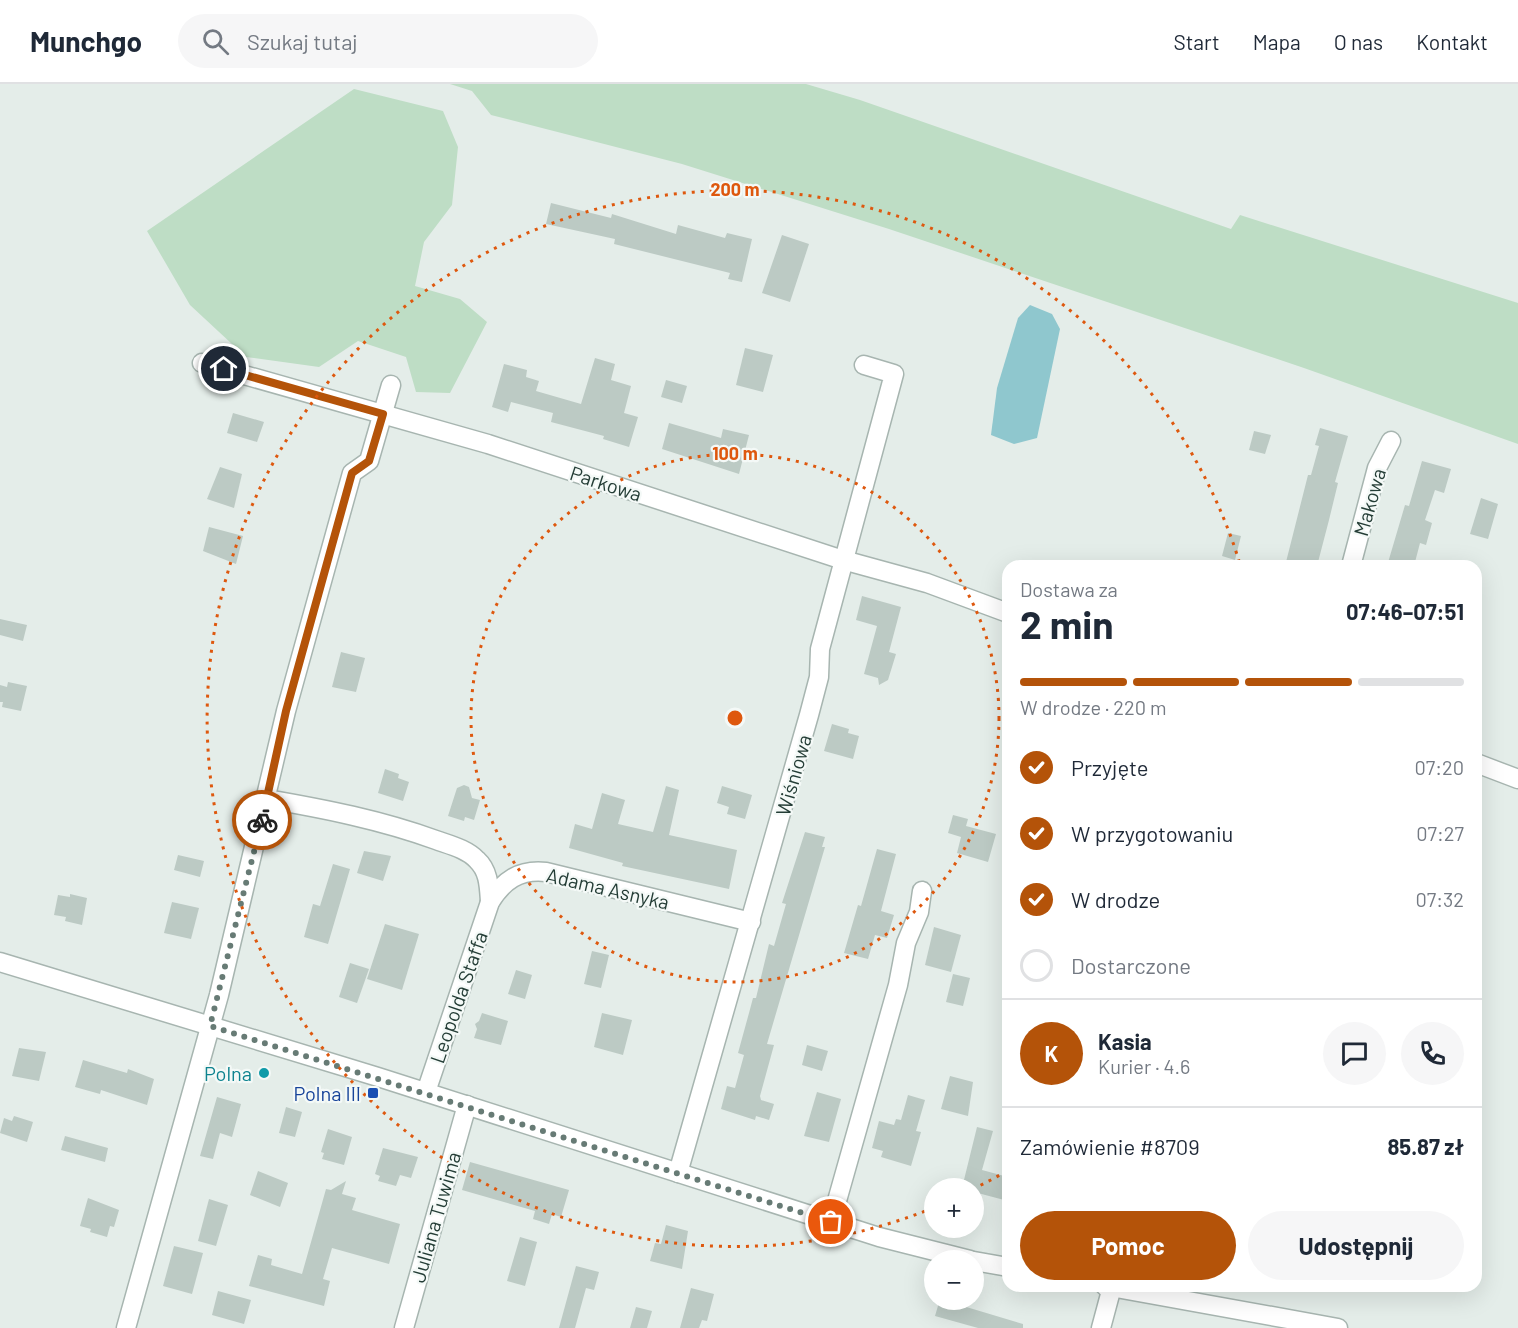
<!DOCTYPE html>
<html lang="pl">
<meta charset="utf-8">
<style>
:root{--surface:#fff;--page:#f6f6f7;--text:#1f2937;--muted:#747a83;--line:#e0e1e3;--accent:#b45309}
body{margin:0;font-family:Barlow,sans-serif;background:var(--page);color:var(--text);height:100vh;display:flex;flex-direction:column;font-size:22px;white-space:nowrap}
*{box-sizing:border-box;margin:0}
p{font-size:20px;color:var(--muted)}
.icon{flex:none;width:33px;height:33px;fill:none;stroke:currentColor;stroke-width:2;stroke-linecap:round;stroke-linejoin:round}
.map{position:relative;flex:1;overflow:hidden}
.sheet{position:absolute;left:1002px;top:476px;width:480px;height:732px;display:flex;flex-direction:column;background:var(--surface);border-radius:18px;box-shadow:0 6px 24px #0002}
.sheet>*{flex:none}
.fabs{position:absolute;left:924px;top:1094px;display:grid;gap:12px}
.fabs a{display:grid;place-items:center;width:60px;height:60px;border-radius:50%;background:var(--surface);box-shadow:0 6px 24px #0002;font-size:30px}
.pin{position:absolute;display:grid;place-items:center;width:51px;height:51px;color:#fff;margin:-26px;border:3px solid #fff;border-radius:50%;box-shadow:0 2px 6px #0007}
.courier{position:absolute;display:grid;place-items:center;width:60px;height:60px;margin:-30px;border:4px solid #b45309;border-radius:50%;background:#fff;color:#222;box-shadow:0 2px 8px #0007}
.headline em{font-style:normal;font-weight:700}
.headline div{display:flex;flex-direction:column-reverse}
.headline{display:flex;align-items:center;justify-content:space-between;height:102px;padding:0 18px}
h1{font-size:39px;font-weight:700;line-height:45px}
.bar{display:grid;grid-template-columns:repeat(4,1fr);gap:9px 6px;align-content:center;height:72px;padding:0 18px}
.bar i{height:8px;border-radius:4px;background:var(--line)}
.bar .on{background:var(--accent)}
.bar p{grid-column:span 4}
.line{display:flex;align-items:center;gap:15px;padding:0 18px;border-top:2px solid var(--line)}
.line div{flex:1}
.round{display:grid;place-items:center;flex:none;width:63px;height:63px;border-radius:32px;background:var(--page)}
ol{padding:0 18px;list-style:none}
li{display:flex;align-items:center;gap:18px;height:66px}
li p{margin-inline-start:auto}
li .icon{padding:6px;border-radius:50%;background:var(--accent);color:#fff;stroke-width:4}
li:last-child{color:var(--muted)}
li i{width:33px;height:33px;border:3px solid var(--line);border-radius:50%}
.button{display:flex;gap:12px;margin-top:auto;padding:12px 18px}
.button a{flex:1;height:69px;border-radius:36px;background:var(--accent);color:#fff;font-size:24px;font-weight:700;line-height:69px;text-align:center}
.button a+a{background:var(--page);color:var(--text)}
header{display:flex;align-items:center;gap:36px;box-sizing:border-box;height:84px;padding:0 30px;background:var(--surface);border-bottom:2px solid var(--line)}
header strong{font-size:28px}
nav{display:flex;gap:33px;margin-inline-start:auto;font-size:21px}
.search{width:420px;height:54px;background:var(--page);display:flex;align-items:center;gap:15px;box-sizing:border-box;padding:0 21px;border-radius:33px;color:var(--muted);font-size:22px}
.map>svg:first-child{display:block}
</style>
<header>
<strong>Munchgo</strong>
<div class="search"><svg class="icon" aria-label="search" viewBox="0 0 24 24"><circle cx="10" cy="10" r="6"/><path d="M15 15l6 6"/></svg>Szukaj tutaj</div>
<nav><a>Start</a><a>Mapa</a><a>O nas</a><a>Kontakt</a></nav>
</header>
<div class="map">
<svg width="1518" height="1244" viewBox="0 0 1518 1244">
<rect width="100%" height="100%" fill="#e4ede9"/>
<g fill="#beddc5">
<polygon points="450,0 806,0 860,16 1231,145 1240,131 1518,219 1518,360 1304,284 889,145 682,80 491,31 472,7"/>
<polygon points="354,5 443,27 458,63 452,121 424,158 415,202 460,215 487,238 450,309 416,308 406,273 358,257 319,283 246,273 190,221 147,147"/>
</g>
<polygon fill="#8fc7ce" points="1030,221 1052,230 1060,245 1037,354 1014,360 991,351 997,304 1018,234"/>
<g fill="#bccac4">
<polygon points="551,119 611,134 612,130 676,150 678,141 725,154 727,149 752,155 742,198 728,195 730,189 614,160 615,155 546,140"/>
<polygon points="782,151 809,160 790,218 762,209"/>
<polygon points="745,264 773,271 763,308 736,301"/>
<polygon points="595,274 615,280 611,296 631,302 624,329 638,333 629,363 603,355 604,352 551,338 553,329 511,318 508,328 492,323 504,280 527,286 526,293 539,297 536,307 581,320"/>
<polygon points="666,296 687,302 682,319 661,313"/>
<polygon points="233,329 264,338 257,358 227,349"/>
<polygon points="669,339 721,354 723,345 749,351 739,390 662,365"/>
<polygon points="1320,344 1348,352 1335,398 1338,399 1329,436 1317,482 1285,482 1308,391 1311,391 1319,362 1315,361"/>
<polygon points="1254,347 1271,351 1265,370 1249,366"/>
<polygon points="1422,377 1451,385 1444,409 1435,406 1425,436 1432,439 1426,461 1420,459 1414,482 1387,482 1405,421 1409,422"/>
<polygon points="220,383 242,390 234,424 207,415"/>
<polygon points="1481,414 1498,420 1488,455 1470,450"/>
<polygon points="209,443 243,452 236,480 203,467"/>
<polygon points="1228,449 1241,452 1235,476 1222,472"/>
<polygon points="862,512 901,523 889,568 896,570 888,596 879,601 878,594 864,590 877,542 856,536"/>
<polygon points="0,535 27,541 23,557 0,551"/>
<polygon points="341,568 365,574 356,608 332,603"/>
<polygon points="8,598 27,602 21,627 2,623 3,618 0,618 0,601 7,603"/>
<polygon points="832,640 849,645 848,649 859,652 853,675 824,667"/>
<polygon points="385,685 399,690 398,694 409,698 403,717 378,709"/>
<polygon points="464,701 469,703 472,714 480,716 474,736 465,733 464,737 448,732 457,704"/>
<polygon points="666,702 679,706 669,751 737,766 729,805 622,782 623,779 569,764 575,740 592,745 602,709 625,716 618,740 653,748"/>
<polygon points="722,702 752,711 745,735 727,730 729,723 717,719"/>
<polygon points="953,731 968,735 966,742 996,750 988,778 957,769 961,753 948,749"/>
<polygon points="805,748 825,753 822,763 825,763 767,960 774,961 760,1012 761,1016 774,1020 769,1036 756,1032 755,1036 721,1025 727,1002 735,1004 744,971 738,969 749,929 753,914 756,914 769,860 774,862 786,820 782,819"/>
<polygon points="877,765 896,770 881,827 894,831 887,854 875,851 868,875 844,869 858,821 861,822"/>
<polygon points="364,767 391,772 383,797 357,789"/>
<polygon points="178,771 204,777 200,793 174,786"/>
<polygon points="333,780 350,785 328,860 304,853 313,820 320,822"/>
<polygon points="70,810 87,814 82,841 65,837 66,833 54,831 58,811 70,813"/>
<polygon points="172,818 199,824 191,855 164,849"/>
<polygon points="385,840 419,850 402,906 367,895"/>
<polygon points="934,843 961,851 951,888 925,881"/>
<polygon points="592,867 609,871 601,904 584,900"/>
<polygon points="350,879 369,885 357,919 339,913"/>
<polygon points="516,886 532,891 525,915 508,910"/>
<polygon points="953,890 970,894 963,922 946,918"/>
<polygon points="482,929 508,937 501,961 474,954 477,945 475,940 479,937"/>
<polygon points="602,929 632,936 623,971 594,963"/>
<polygon points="807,961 828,967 822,987 802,981"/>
<polygon points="19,964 46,968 39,997 12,992"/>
<polygon points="83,976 127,989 128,985 154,995 147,1021 101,1006 100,1010 75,1003"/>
<polygon points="950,992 973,998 968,1032 941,1025"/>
<polygon points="817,1008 841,1015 829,1058 804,1052"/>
<polygon points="908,1011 925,1016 916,1047 921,1048 911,1082 881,1073 883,1067 872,1064 879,1037 894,1041 896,1035 901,1036"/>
<polygon points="217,1013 241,1020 232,1053 220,1049 213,1075 200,1072"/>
<polygon points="286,1023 302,1028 295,1053 279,1049"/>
<polygon points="14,1032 33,1038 27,1058 0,1049 4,1034 12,1037"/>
<polygon points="977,1043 993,1047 982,1086 1008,1093 1008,1117 974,1108 974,1104 962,1104"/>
<polygon points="328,1045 352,1053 344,1081 322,1075 324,1069 321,1068"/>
<polygon points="65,1052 108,1064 105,1078 61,1066"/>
<polygon points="383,1064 418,1073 411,1094 400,1091 396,1102 378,1097 380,1092 375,1090"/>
<polygon points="470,1078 569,1106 561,1133 552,1130 549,1140 533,1135 535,1127 462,1106"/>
<polygon points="258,1087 288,1099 280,1123 250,1111"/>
<polygon points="346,1097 342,1110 356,1114 352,1126 400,1140 389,1180 332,1164 323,1195 330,1197 324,1222 249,1202 258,1171 272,1175 271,1181 302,1190 326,1105 331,1106"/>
<polygon points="88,1114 119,1126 114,1143 110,1142 107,1153 90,1148 91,1145 80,1142"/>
<polygon points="209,1115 228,1121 216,1162 198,1157"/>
<polygon points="666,1141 688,1147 682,1185 650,1177 655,1159 661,1160"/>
<polygon points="520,1153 537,1158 525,1202 507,1197"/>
<polygon points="174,1162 203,1169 192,1210 163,1202"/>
<polygon points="576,1182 599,1188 594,1206 586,1204 575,1244 559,1244"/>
<polygon points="691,1204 714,1210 707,1237 702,1236 699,1244 680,1244"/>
<polygon points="218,1207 251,1216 244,1240 212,1231"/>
<polygon points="940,1215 965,1215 963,1222 1023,1240 1023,1244 978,1244 935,1232"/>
<polygon points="636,1223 652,1227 647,1244 630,1244"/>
</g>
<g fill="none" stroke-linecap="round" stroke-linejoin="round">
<g stroke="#a7b5b0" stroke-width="21">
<g id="minor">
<polyline points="202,279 488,360 843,476 927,499 1008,529"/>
<polyline points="1351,482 1377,384 1391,357"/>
<polyline points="1476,679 1518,695"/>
<path d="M 267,715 C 325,725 381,736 436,756 C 450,761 467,765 477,776 C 489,787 489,803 490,818"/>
<polyline points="0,878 378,993 879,1153 970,1176"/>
<path d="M 426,1008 L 490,818 C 503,797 519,785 546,788 L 751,838"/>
<polyline points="678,1089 809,631 819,593 820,565 894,290 864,281"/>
<polyline points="831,1138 898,901 906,859 919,828 922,807"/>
<polyline points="974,1177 1008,1183"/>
<polyline points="1105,1202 1338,1244"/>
<polyline points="126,1244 219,911 286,627 352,389 369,377 391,301"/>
<polyline points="404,1244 467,1021"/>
<polyline points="1101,1244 1112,1203"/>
</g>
</g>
<use href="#minor" stroke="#fff" stroke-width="18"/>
</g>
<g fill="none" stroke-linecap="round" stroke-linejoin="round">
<polyline stroke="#677b75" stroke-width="6" stroke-dasharray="0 10.8" points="262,736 210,942 831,1138"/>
<polyline stroke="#b45309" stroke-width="8" points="224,285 383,330 369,377 352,389 286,627 262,736"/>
</g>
<g fill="none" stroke="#de580e" stroke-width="3" stroke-dasharray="3 6">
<circle cx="735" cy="634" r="264"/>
<path d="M1007 1087A528 528 0 0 1 975 1104M933 1124A528 528 0 1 1 1240 480"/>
</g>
<circle fill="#0f9aa8" stroke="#f4f9f7" stroke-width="2" cx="264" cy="989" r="6"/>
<rect fill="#1a4fb4" stroke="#f4f9f7" stroke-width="2" x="367" y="1003" width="12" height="12" rx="3"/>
<g text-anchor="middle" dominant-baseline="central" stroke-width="4.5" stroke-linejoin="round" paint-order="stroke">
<g font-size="20" fill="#243d36" stroke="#f4f9f7">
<text transform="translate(606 399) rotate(18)">Parkowa</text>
<text transform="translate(1369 418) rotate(-74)">Makowa</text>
<text transform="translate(793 691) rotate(-74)">Wiśniowa</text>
<text transform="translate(608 804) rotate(13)">Adama Asnyka</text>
<text transform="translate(458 913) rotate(-71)">Leopolda Staffa</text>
<text transform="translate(435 1133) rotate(-74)">Juliana Tuwima</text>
</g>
<g font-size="20" fill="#0d838f" stroke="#f4f9f7" text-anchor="end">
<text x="252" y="989">Polna</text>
</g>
<g font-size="20" fill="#164399" stroke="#f4f9f7" text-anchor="end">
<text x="361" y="1009">Polna III</text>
</g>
</g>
<circle cx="735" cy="634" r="9" fill="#de580e" stroke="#f4f9f7" stroke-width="3"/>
<g font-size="18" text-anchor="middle" font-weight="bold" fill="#de580e" stroke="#f4f9f7" stroke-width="4.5" stroke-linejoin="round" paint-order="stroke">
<text x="735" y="112">200 m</text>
<text x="735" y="376">100 m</text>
</g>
</svg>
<div class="fabs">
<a>+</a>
<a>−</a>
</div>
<div class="pin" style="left:831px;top:1138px;background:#ea580c"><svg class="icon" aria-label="bag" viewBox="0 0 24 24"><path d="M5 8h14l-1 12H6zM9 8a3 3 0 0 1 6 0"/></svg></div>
<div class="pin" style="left:224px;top:285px;background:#1f2937"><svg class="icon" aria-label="home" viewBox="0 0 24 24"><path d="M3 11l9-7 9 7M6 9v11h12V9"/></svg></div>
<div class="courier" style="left:262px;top:736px"><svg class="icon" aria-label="bike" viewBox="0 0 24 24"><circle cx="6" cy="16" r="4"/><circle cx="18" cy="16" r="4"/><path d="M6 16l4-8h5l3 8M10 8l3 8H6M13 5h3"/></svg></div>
<section class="sheet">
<div class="headline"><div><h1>2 min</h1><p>Dostawa za</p></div><em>07:46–07:51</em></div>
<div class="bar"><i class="on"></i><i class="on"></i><i class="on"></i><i></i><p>W drodze · 220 m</p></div>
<ol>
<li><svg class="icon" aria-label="check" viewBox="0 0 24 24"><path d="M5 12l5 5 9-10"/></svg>Przyjęte<p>07:20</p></li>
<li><svg class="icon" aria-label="check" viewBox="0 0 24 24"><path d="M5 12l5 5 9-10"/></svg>W przygotowaniu<p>07:27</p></li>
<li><svg class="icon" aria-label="check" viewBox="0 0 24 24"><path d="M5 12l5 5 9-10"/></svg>W drodze<p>07:32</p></li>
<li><i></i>Dostarczone</li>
</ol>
<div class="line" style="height:108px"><b class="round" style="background:var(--accent);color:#fff">K</b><div><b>Kasia</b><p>Kurier · 4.6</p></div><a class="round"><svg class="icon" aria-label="chat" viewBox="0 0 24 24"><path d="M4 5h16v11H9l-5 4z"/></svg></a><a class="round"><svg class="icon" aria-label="phone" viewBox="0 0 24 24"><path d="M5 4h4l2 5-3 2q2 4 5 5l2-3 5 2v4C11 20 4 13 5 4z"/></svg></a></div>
<div class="line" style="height:78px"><div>Zamówienie #8709</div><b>85.87 zł</b></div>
<div class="button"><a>Pomoc</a><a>Udostępnij</a></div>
</section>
</div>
